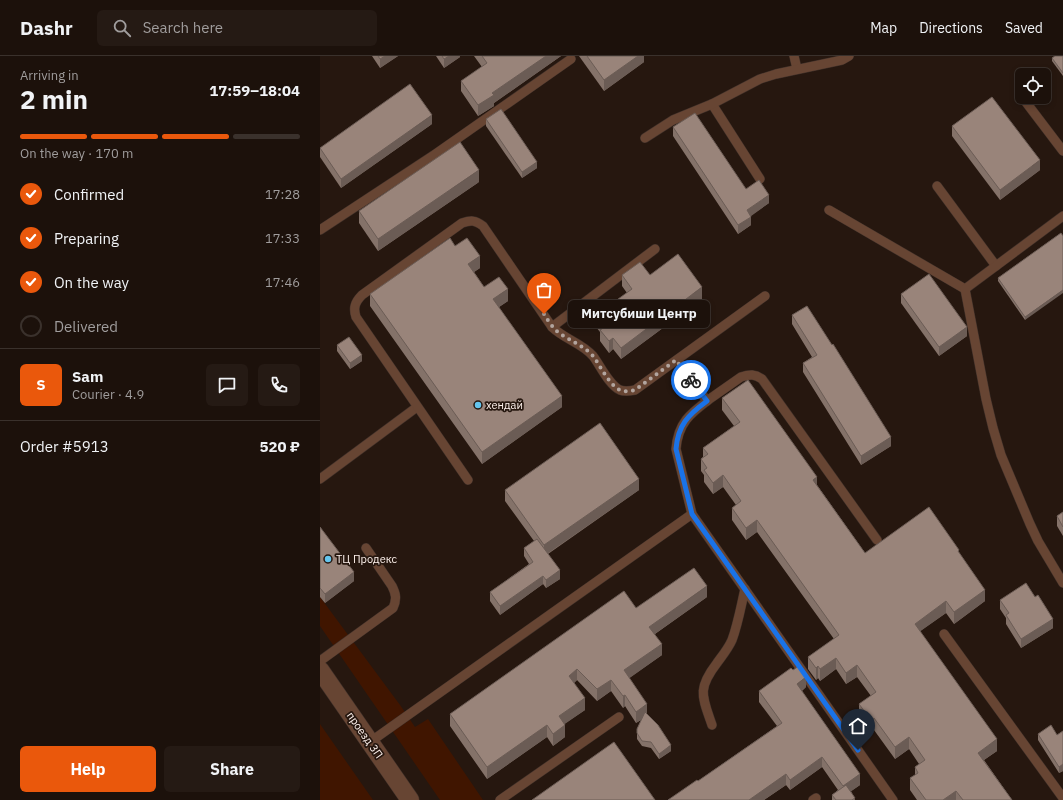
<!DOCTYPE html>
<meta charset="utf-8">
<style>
:root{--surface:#1c110b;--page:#251a14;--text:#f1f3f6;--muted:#a09d9d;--line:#3a312c;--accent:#ea580c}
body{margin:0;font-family:"IBM Plex Sans",sans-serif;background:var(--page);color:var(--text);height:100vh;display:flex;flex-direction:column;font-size:15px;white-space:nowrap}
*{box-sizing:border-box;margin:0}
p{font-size:13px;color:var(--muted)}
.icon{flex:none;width:22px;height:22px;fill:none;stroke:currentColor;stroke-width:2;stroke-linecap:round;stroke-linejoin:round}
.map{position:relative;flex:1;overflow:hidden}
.panel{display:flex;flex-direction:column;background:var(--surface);width:320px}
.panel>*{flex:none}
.buttons{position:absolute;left:695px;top:12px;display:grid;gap:8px}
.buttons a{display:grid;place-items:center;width:36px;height:36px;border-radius:6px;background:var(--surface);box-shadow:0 2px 6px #0003,0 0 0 1px var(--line);font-size:20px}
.pin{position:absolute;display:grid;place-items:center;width:34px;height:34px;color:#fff;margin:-41px -17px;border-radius:50% 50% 50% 0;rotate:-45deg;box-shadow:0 0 4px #0007}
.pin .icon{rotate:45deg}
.courier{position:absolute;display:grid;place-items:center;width:40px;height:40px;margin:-20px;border:3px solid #1a73e8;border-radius:50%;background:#fff;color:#222;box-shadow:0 1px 5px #0007}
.bubble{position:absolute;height:28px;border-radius:6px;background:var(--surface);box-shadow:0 2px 6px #0003,0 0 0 1px var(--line);font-size:13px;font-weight:700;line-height:28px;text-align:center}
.head em{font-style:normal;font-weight:700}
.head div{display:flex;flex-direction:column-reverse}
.head{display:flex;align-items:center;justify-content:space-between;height:68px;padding:0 20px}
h1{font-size:26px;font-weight:700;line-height:30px}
.bar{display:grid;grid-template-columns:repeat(4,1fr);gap:6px 4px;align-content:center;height:48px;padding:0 20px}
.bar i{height:5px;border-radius:3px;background:var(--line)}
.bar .selected{background:var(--accent)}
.bar p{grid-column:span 4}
.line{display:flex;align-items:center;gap:10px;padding:0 20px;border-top:1px solid var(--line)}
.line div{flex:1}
.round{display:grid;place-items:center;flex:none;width:42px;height:42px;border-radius:6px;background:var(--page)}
ol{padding:0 20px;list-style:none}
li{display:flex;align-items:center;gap:12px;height:44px}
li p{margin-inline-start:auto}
li .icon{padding:4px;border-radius:50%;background:var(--accent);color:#fff;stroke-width:4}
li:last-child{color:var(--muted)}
li i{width:22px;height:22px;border:2px solid var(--line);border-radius:50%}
.action{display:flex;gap:8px;margin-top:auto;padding:8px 20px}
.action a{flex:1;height:46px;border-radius:6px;background:var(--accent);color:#fff;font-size:16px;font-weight:700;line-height:46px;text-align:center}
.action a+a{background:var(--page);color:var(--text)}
header{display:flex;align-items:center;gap:24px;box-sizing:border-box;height:56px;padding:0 20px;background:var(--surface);border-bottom:1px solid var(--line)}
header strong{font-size:19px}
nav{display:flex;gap:22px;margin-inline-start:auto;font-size:14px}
.search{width:280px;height:36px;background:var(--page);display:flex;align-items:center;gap:10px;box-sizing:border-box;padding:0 14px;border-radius:6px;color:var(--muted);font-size:15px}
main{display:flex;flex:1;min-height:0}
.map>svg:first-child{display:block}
</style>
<header>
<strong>Dashr</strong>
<div class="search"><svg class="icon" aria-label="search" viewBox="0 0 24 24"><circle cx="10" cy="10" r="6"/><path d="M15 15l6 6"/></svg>Search here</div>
<nav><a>Map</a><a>Directions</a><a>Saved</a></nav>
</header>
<main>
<section class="panel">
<div class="head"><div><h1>2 min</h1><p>Arriving in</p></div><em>17:59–18:04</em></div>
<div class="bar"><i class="selected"></i><i class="selected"></i><i class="selected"></i><i></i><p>On the way · 170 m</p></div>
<ol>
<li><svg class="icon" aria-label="check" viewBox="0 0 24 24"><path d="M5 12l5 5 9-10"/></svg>Confirmed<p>17:28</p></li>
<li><svg class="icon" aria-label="check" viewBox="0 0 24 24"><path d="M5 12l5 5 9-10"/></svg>Preparing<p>17:33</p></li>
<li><svg class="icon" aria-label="check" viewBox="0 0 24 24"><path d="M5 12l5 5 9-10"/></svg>On the way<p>17:46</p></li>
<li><i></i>Delivered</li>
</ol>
<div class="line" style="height:72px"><b class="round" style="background:var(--accent);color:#fff">S</b><div><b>Sam</b><p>Courier · 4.9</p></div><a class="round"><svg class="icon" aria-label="chat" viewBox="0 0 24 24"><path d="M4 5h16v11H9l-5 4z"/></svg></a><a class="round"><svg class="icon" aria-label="phone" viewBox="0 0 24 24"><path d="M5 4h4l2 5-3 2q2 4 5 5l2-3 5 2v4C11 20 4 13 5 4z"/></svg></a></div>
<div class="line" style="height:52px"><div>Order #5913</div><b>520 ₽</b></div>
<div class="action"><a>Help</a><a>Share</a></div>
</section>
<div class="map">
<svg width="743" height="744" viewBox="0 0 743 744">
<rect width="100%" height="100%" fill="#26170f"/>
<g fill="#401500">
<polygon points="0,541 80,649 95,671 108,663 163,744 120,744 0,570"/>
<polygon points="0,668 53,744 0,744"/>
</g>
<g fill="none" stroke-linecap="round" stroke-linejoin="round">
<g stroke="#40312a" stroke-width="10">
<g id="lane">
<polyline points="474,0 477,13"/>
<polyline points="702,41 743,95"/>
<polyline points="392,48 440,123"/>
<polyline points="325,82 353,64 392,48 440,23 456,18 522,4 529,0"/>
<polyline points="617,130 676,210"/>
<polyline points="509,154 645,233"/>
<polyline points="743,160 645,233 666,343 673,372 681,399 710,468 718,485 743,527"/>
<polyline points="0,174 114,99 251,3"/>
<polyline points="232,271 335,193"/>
<polyline points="357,304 387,345"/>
<polyline points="0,423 97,351"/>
<path d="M 148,424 L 36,261 C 33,252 35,246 42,239 L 142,167 C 151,164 155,164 163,170 L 232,271 C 244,283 262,287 273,300 C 280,309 289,329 300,334 C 305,336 310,335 315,334 L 445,240"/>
<path d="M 557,484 L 442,323 C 435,318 430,318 421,321 C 411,328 401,335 391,342 C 371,357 358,366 356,393 L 372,458 L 573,744"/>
<polyline points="624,578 743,742"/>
<path d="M 0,605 L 73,552 C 77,543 76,538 72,530 L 46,492"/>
<path d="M 392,669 C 382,640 377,633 397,607 C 402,600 408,593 412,584 C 418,568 421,550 425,533"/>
<polyline points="50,686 372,458"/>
<polyline points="180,744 299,661"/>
<polyline points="493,744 496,742"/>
</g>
</g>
<g stroke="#40312a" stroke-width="19">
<polyline id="street" points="0,614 90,744"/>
</g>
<use href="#lane" stroke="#674533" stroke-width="9"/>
<use href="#street" stroke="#674533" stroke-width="18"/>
</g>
<g fill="#847269">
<polygon points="52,0 78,0 60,12"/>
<polygon points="116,0 140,0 140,1 124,12"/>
<polygon points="154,0 241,0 174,47 174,50 158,60 141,35 141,25 162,11"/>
<polygon points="259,0 324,0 324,6 284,35"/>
<polygon points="743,0 743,20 732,5 732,2"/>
<polygon points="166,63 217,112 202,122 166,70"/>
<polygon points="112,68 21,132 0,101 0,92"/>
<polygon points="632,70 720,114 680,144 632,80"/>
<polygon points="353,71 426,133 449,147 430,160 431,169 418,178 353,80"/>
<polygon points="159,126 58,195 39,167 39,155"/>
<polygon points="741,177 705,264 678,225 678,222"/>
<polygon points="135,190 160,212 154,216 164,231 188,245 179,251 242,351 162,408 50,250 50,238"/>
<polygon points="302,219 330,219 382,243 301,303 293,293 289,297 280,285 280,276 276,271 276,259 307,237 302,230"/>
<polygon points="581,238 647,280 619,300 581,247"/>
<polygon points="472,259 571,390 541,409 483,316 483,307 492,301 472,268"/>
<polygon points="17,289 42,305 30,313 17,295"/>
<polygon points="402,342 497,429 545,497 639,497 665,545 634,568 626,557 600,575 677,695 664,704 692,744 597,744 590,734 590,722 595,720 595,711 599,708 589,693 575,703 554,674 551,676 539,659 539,648 551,640 537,621 526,628 516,613 500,625 498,622 496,624 488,613 488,601 514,583 437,476 426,484 412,464 412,452 416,449 403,431 393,438 384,426 384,419 381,415 381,403 383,401 383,392 414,370 402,354"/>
<polygon points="185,434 319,434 228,498 240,523 226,532 223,528 180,559 170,545 170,536 209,508 204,500 204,492 214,485 185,445"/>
<polygon points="743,456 743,480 737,470 737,460"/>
<polygon points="0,471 34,525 5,547 0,541"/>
<polygon points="387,541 335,578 342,599 309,622 327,659 351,695 339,703 331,692 322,690 317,683 317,673 321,664 316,667 305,650 303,652 291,635 277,645 257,624 254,627 265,654 244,668 245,681 233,690 227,681 167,723 130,670 130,658 316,552"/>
<polygon points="715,541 733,572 701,592 686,568 686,562 680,553 680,544"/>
<polygon points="486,631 482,635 540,729 531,735 535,744 512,744 512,739 518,734 502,711 470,734 466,729 444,744 348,744 378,725 457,670 439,646 439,635"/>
<polygon points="743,675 743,715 739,717 718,684 718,678 737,679"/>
</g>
<g fill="#6b5c55">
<polygon points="65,0 78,0 60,12 60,3"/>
<polygon points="129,0 140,0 140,1 124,12 124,3"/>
<polygon points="226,0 241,0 174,47 174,50 158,60 158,49 172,37"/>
<polygon points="318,0 324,0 324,6 284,35 284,24"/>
<polygon points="112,59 112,68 21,132 21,123"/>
<polygon points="720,104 720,114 680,144 680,134"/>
<polygon points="217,106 217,112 202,122 202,116"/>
<polygon points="159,114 159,126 58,195 58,183"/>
<polygon points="449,139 449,147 427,163 427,154"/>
<polygon points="431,161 431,169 418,178 418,169"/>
<polygon points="160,200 160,212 148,220 148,208"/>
<polygon points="382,231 382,243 301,303 301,292"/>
<polygon points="188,233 188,245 173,255 173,243"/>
<polygon points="743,234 743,237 705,264 705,261"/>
<polygon points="647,271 647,280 619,300 619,291"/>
<polygon points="293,282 293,293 289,297 289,285"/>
<polygon points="42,299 42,305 30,313 30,307"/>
<polygon points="242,340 242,351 162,408 162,396"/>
<polygon points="571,381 571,390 541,409 541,400"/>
<polygon points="403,419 403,431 393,438 393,427"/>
<polygon points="497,421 497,433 493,424"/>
<polygon points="319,423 319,434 224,500 224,489"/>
<polygon points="437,464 437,476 426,484 426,472"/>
<polygon points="240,514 240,523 226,532 226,524"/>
<polygon points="34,516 34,525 5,547 5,538"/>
<polygon points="223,520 223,528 180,559 180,550"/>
<polygon points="387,530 387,541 329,582 329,571"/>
<polygon points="665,534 665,545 634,568 634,556"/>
<polygon points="626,545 626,557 595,579 595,568"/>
<polygon points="733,563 733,572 701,592 701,583"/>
<polygon points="342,588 342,599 304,626 304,614"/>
<polygon points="516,602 516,613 500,625 500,613"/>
<polygon points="537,609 537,621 526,628 526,617"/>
<polygon points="498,610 498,622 496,624 496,612"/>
<polygon points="257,613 257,624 249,631 249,620"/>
<polygon points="486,621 486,631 477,638 477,628"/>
<polygon points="291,624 291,635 277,645 277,633"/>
<polygon points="305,639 305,650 303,652 303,640"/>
<polygon points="265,642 265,654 239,672 239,660"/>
<polygon points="327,648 327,660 316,667 316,656"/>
<polygon points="554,662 554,674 551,676 551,664"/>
<polygon points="227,669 227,681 167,723 167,711"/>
<polygon points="245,669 245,681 233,690 233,678"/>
<polygon points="589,681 589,693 575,703 575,691"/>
<polygon points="677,683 677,695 658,708 658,697"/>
<polygon points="351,689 351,695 339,703 339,698"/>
<polygon points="502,701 502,711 470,734 470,724"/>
<polygon points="743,708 743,715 739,717 739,711"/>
<polygon points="466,718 466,729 444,744 429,744"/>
<polygon points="540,718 540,729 523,741 523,730"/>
<polygon points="636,735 636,744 623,744"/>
</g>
<g fill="#99847a" stroke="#6b5c55">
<polygon points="58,0 65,0 60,3"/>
<polygon points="122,0 129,0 124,3"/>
<polygon points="162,0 226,0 172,37 174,39 158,49 141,25 167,7"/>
<polygon points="267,0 318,0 284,24"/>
<polygon points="735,0 743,0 743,17 732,2"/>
<polygon points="90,28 112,59 21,123 0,92"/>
<polygon points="672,41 720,104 680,134 632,70"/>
<polygon points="181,53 217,106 202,116 166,63"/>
<polygon points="375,57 426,133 439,124 449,139 427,154 431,161 418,169 353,71"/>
<polygon points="140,86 159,114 58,183 39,155"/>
<polygon points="741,177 743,180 743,234 705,261 678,222"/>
<polygon points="130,182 135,190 147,182 160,200 148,208 164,231 179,221 188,233 173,243 242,340 162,396 50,238"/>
<polygon points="358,198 382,231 301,292 293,282 289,285 280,274 285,271 276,259 312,233 302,219 320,206 330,219"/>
<polygon points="609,218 647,271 619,291 581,238"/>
<polygon points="487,250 512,289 513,288 571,381 541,400 483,307 497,299 472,259"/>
<polygon points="29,281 42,299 30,307 17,289"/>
<polygon points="428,324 497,421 493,424 545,497 609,451 639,494 638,495 665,534 634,556 626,545 595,568 677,683 658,697 692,744 643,744 636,735 623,744 606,744 590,722 598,717 595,711 605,704 589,681 575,691 554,662 551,664 539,648 556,636 537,609 526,617 516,602 500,613 498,610 496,612 488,601 519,579 437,464 426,472 412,452 421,445 403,419 393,427 384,414 387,412 381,403 388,398 383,392 420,366 402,342"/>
<polygon points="280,367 319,423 224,489 185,434"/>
<polygon points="743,456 743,471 737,460"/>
<polygon points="0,471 34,516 5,538 0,532"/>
<polygon points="217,483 240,514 226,524 223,520 180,550 170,536 213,506 204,492"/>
<polygon points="374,512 387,530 329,571 342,588 304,614 327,648 316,656 305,639 303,640 291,624 277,633 257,613 249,620 265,642 239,660 245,669 233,678 227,669 167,711 130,658 304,535 316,552"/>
<polygon points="706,527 715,541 718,539 733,563 701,583 686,559 689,557 680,544"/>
<polygon points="479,610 486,621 477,628 540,718 523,730 502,701 470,724 466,718 429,744 348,744 377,724 378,725 462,667 439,635 471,612 473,614"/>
<polygon points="325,656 338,669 351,689 339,698 331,686 322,685 317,677 317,673"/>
<polygon points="731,669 737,679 743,675 743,708 739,711 718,678"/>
<polygon points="294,686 335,744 212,744"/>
<polygon points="526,729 535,742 532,744 516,744 512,739"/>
</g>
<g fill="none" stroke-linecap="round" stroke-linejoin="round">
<path stroke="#b2a59f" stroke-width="4" stroke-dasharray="0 7.2" d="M 224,258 C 228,265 233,272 239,277 C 251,285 264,290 273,300 C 280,309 289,329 300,334 C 305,336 310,335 315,334 L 356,304 L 371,324"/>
<path stroke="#1a73e8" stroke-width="5" d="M 371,324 L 387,345 C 368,359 358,369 356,393 L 372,458 L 538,694"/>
</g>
<g fill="#64c5ee" stroke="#26170f" stroke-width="1.5">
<circle cx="158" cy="349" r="4"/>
<circle cx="8" cy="503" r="4"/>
</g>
<g text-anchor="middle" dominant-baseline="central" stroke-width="3.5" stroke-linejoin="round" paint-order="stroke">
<g font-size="11" fill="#fef2ed" stroke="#26170f" text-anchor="start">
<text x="166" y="349">хендай</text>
<text x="16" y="503">ТЦ Продекс</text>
</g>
<g font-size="11" fill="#fef2ed" stroke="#26170f">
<text transform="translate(45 679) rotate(55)">проезд 3П</text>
</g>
</g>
</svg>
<div class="buttons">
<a><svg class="icon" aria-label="locate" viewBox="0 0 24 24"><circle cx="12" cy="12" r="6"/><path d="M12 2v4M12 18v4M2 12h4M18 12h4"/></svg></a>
</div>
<div class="pin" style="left:224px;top:258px;background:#ea580c"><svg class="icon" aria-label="bag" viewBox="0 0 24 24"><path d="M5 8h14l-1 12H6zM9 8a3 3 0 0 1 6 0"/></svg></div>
<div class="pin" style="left:538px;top:694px;background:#1f2937"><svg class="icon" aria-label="home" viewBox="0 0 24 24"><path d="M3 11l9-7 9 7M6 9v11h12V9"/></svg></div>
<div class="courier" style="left:371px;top:324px"><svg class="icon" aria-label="bike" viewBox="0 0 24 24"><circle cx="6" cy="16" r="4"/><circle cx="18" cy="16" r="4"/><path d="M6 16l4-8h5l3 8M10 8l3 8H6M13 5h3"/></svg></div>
<div class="bubble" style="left:248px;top:244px;width:142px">Митсубиши Центр</div>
</div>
</main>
